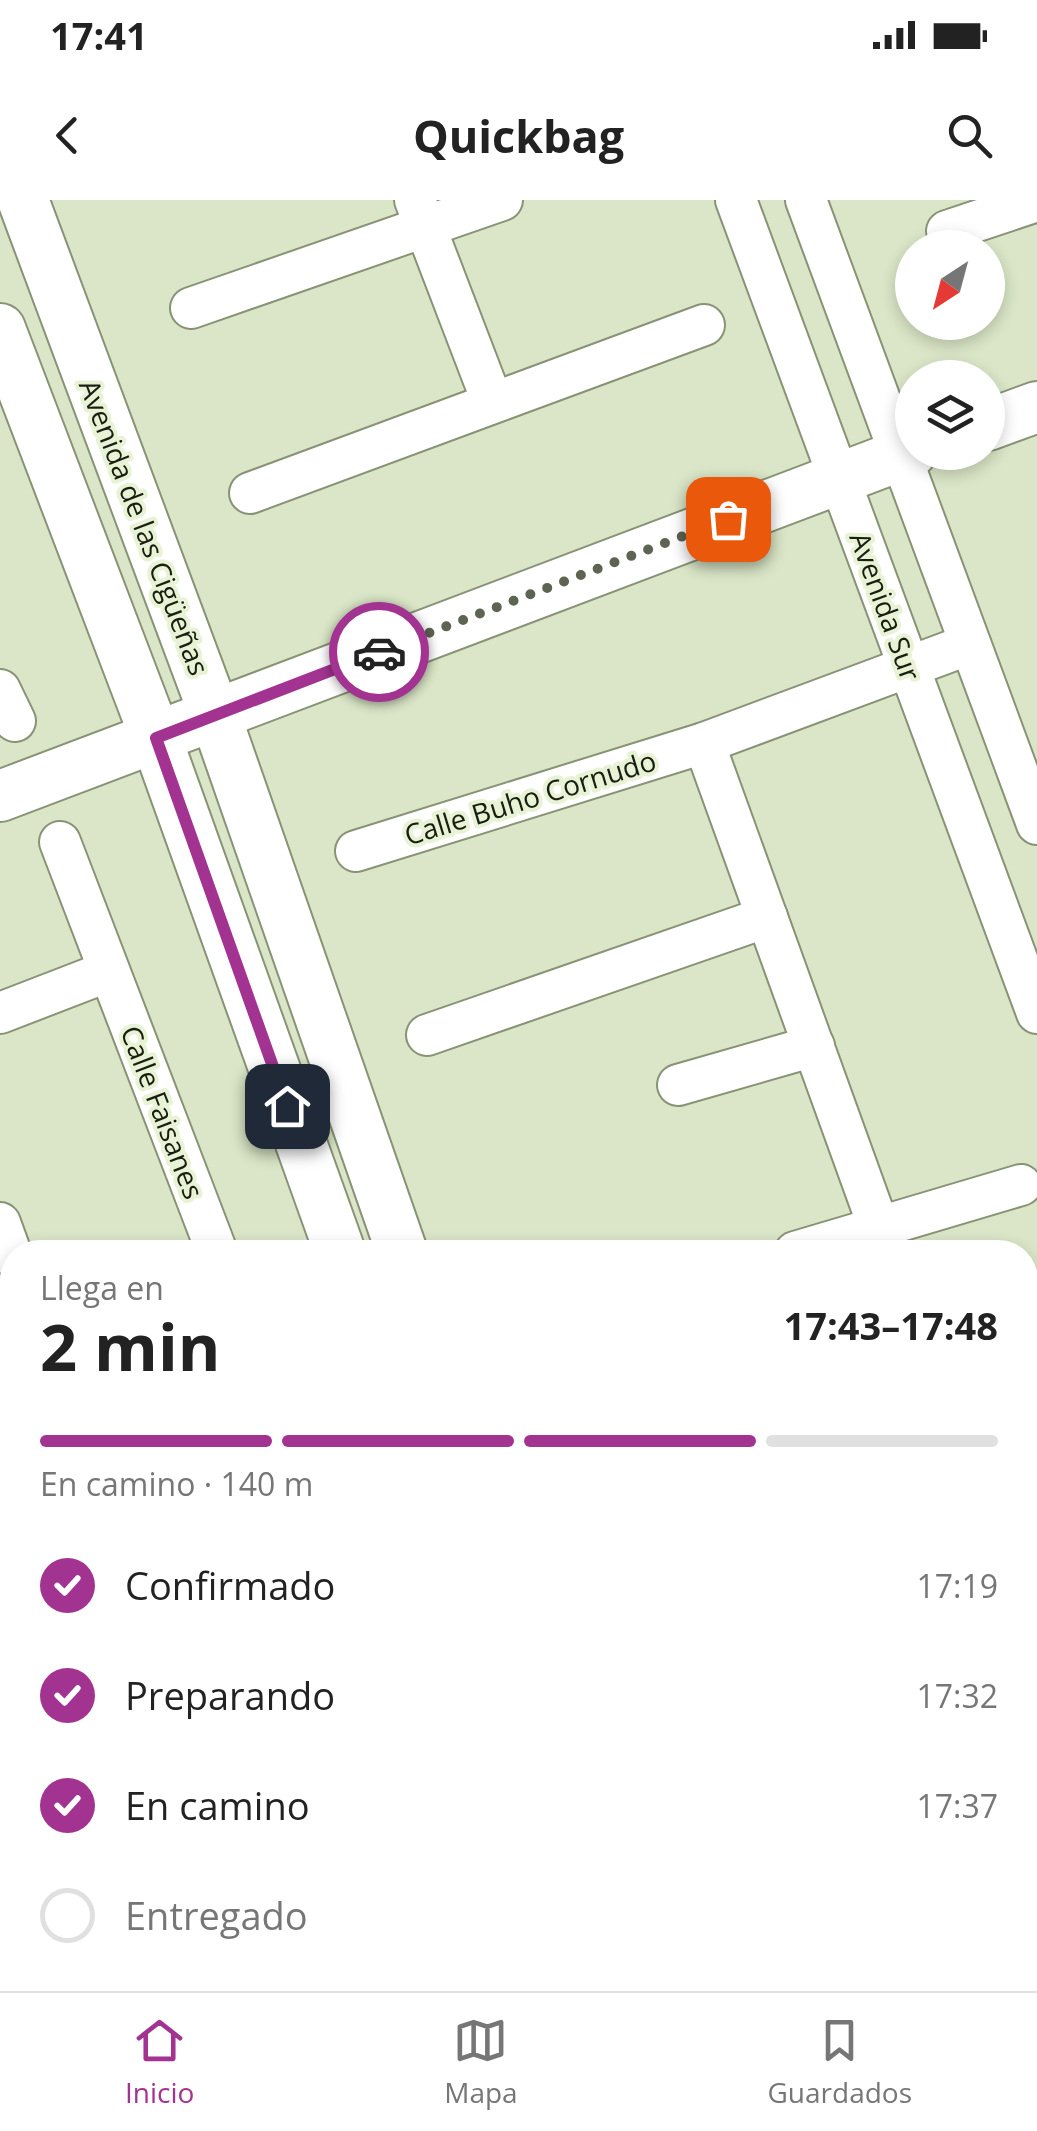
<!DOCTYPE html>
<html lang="es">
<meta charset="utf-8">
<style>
:root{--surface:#fff;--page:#f2f2f2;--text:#222;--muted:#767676;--line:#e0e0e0;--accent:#a23391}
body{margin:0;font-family:"Open Sans",sans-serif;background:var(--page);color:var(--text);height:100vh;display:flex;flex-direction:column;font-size:38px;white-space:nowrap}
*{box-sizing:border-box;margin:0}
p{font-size:32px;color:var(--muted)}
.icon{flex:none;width:55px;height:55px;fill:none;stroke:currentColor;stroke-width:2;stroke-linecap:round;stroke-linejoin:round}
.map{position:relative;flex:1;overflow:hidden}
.sheet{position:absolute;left:0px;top:1040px;width:1038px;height:752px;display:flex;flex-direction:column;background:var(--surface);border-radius:40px 40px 0 0;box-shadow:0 5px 15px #0003}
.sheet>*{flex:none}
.needle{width:65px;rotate:216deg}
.buttons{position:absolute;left:895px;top:30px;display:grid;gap:20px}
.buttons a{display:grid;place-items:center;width:110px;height:110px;border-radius:50%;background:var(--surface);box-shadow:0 5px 15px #0003;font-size:50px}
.pin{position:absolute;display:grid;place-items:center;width:85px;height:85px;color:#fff;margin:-42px;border-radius:20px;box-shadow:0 5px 15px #0006}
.courier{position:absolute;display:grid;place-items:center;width:100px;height:100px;margin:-50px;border:8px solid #a23391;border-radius:50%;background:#fff;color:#222;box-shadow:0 2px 12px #0007}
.overview em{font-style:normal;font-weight:700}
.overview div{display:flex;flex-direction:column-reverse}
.overview{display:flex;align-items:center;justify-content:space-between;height:170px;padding:0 40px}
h1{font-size:65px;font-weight:700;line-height:75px}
.bar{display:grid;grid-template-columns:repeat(4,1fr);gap:15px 10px;align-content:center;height:120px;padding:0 40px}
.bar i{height:12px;border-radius:8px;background:var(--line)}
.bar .selected{background:var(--accent)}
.bar p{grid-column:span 4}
ol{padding:0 40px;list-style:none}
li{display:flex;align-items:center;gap:30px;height:110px}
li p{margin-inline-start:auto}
li .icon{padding:10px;border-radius:50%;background:var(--accent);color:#fff;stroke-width:4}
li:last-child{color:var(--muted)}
li i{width:55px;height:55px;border:5px solid var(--line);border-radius:50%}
.status{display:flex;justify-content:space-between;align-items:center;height:70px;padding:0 50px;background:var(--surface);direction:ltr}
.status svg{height:28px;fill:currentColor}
header{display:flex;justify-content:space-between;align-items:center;height:130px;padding:0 40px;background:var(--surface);font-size:45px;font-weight:700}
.tab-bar{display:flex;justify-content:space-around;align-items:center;height:140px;border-top:2px solid var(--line);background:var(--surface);font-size:28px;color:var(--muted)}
.tab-bar a{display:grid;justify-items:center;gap:5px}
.tab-bar .selected{color:var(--accent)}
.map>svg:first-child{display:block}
</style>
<div class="status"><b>17:41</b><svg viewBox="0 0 49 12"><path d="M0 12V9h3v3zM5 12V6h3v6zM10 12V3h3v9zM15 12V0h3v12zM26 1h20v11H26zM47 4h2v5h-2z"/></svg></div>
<header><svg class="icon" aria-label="back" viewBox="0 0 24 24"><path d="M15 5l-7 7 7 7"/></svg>Quickbag<svg class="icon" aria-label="search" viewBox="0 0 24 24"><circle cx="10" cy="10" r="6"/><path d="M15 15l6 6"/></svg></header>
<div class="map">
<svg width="1037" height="1791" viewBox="0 0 1037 1791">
<rect width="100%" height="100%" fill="#dae6c7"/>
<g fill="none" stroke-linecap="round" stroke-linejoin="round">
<g stroke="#889376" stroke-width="44">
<g id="minor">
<polyline points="415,0 492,201"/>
<polyline points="736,0 1037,813"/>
<polyline points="806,0 1037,624"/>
<polyline points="947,31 1037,1"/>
<polyline points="191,108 502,0"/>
<polyline points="250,293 704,125"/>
<polyline points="0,490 15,521"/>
<polyline points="704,543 878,1025"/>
<polyline points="60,642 217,1052"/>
<polyline points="356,651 704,543 970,444"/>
<polyline points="0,813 109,771"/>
<polyline points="427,835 767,717"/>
<polyline points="678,885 814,846"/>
<polyline points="0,1023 12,1056"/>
<polyline points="795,1052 1021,985"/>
<polyline points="0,1285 12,1281"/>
<polyline points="1025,1523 1037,1520"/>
</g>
</g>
<g stroke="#889376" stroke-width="54">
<g id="major">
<polyline points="23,0 215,515 402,1052"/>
<polyline points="0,129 156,538 340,1052"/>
<polyline points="988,225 1037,207"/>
<polyline points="0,596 912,251"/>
<polyline points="1025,1145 1037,1142"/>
<polyline points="1025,1242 1037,1239"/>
<polyline points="0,1442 12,1438"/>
<polyline points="0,1535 12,1532"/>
<polyline points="1025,1726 1037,1722"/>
<polyline points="594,1780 598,1791"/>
<polyline points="694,1780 698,1791"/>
<polyline points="817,1791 852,1780"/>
</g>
</g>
<use href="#minor" stroke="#fff" stroke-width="40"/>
<use href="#major" stroke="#fff" stroke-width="50"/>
</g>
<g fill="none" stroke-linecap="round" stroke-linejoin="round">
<polyline stroke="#5d6451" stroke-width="10" stroke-dasharray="0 18" points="379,452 728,319"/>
<polyline stroke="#a23391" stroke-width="12" points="287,906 156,538 379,452"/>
</g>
<g text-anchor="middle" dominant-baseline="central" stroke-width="8" stroke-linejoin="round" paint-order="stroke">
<g font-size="28" fill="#1a1e12" stroke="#e7f3d4">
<text transform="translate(145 327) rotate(69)">Avenida de las Cigüeñas</text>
<text transform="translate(886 406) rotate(70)">Avenida Sur</text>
<text transform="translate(530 597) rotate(-17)">Calle Buho Cornudo</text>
<text transform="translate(163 912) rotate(69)">Calle Faisanes</text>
</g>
</g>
</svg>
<div class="buttons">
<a><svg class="needle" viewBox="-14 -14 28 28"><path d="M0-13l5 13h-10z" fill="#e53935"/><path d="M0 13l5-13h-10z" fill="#767676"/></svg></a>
<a><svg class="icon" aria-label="layers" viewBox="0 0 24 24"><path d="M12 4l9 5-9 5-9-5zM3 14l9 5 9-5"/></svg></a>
</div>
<div class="pin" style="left:728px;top:319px;background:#ea580c"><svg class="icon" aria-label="bag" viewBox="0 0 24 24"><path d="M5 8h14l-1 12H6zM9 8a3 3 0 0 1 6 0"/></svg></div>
<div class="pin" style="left:287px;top:906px;background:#1f2937"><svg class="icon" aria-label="home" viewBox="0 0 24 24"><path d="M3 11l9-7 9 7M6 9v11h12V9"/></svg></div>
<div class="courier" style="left:379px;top:452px"><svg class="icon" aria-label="car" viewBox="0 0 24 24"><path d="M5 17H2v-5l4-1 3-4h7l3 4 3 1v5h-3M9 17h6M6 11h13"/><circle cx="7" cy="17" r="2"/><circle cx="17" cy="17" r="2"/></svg></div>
<section class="sheet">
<div class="overview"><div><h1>2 min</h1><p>Llega en</p></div><em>17:43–17:48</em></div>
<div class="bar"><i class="selected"></i><i class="selected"></i><i class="selected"></i><i></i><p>En camino · 140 m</p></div>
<ol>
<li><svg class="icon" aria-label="check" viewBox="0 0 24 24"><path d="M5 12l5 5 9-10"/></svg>Confirmado<p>17:19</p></li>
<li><svg class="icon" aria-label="check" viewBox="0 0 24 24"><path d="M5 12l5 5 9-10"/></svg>Preparando<p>17:32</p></li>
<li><svg class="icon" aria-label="check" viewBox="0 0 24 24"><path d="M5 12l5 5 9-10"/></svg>En camino<p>17:37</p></li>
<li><i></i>Entregado</li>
</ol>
</section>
</div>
<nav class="tab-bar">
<a class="selected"><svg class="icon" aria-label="home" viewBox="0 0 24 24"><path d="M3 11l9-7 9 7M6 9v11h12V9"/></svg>Inicio</a>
<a><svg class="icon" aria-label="map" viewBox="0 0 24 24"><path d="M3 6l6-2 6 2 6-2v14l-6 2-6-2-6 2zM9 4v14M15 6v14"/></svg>Mapa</a>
<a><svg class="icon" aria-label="saved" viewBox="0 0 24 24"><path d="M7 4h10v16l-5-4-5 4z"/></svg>Guardados</a>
</nav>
